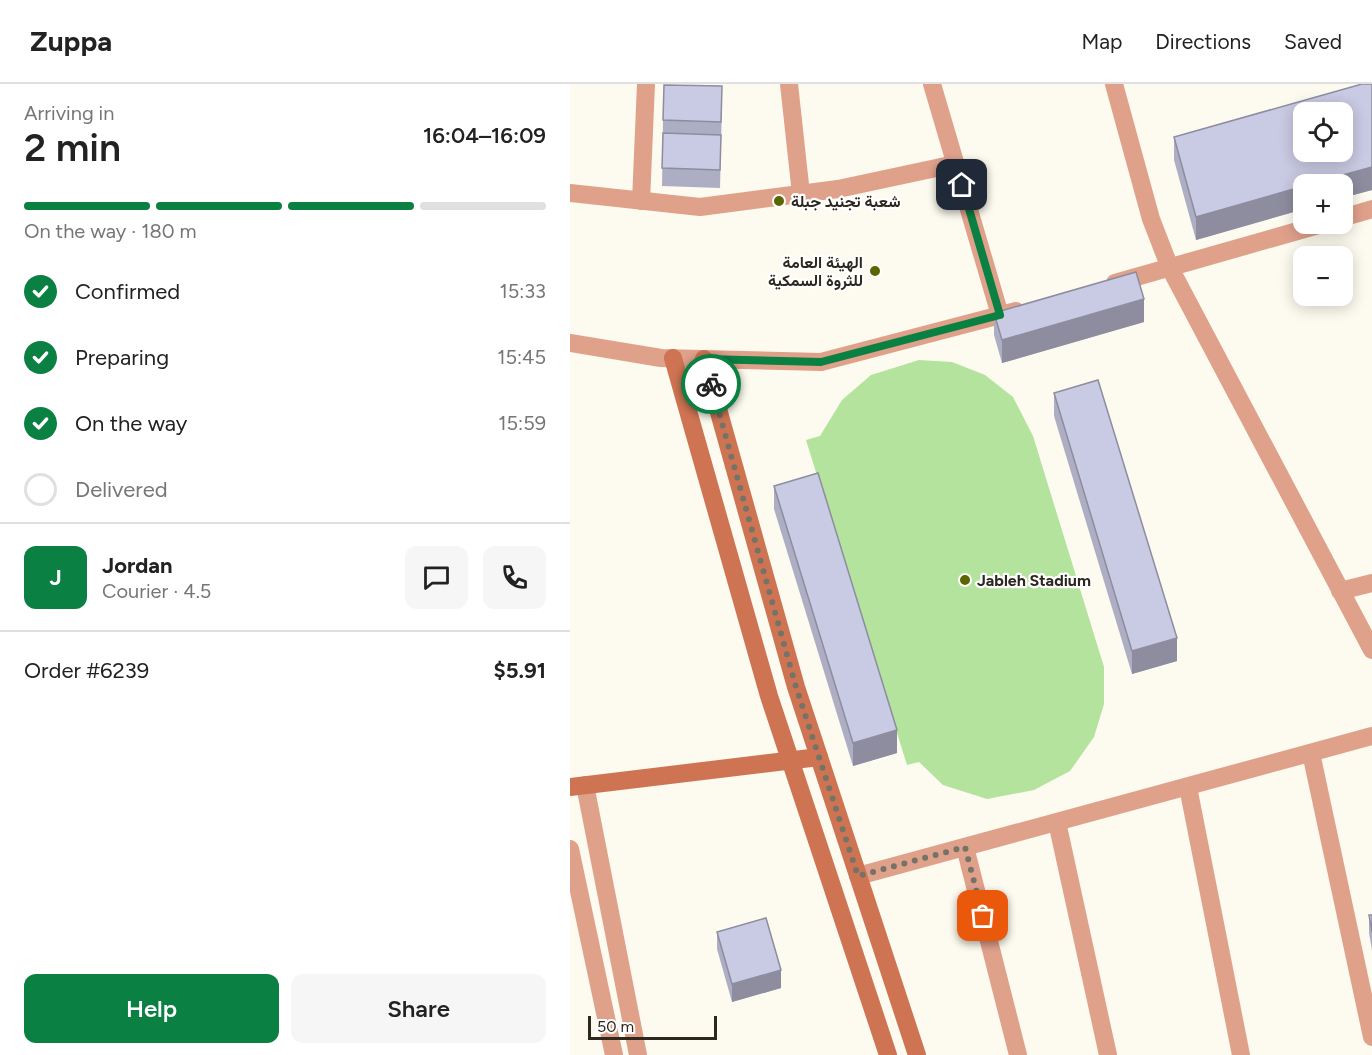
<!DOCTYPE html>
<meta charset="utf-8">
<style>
:root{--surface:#fff;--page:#f6f6f6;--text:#222;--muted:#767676;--line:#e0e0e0;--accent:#0b8043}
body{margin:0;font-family:Figtree,Vazirmatn,sans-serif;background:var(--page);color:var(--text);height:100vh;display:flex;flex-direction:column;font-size:22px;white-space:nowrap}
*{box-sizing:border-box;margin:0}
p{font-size:20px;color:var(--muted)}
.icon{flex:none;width:33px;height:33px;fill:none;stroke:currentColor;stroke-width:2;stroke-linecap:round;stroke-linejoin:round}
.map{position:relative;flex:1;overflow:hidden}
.panel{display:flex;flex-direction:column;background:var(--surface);width:570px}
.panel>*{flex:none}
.tools{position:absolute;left:723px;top:18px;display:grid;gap:12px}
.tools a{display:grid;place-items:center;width:60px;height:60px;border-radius:12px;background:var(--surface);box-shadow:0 3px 15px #0003;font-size:30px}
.scale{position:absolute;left:18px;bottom:15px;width:129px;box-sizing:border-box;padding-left:6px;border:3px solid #2c281f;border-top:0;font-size:16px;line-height:21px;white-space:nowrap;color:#2c281f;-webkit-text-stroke:4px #fff;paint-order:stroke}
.pin{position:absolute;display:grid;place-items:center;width:51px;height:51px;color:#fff;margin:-26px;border-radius:12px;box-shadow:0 3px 9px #0006}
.courier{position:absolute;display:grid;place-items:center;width:60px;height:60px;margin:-30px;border:4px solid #0b8043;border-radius:50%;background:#fff;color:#222;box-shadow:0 2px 8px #0007}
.summary em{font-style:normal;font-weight:600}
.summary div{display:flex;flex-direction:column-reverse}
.summary{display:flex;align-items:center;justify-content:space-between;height:102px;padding:0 24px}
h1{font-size:39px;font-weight:600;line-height:45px}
.bar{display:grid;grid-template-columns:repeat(4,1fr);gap:9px 6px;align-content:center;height:72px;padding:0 24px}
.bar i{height:8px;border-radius:4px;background:var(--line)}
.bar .active{background:var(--accent)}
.bar p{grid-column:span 4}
.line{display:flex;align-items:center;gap:15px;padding:0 24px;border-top:2px solid var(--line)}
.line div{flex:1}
.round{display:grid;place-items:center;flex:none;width:63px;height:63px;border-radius:12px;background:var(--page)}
ol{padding:0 24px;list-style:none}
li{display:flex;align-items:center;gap:18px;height:66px}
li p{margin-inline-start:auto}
li .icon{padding:6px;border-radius:50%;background:var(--accent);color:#fff;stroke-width:4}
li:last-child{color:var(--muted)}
li i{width:33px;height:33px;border:3px solid var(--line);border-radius:50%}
.action{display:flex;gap:12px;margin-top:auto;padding:12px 24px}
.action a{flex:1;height:69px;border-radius:12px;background:var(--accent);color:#fff;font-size:24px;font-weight:600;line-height:69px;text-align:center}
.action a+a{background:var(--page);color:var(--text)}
header{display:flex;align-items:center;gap:36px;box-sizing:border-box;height:84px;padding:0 30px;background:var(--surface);border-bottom:2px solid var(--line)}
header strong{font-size:28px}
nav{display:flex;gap:33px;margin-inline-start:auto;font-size:21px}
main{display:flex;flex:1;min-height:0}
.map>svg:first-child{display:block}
</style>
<header>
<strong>Zuppa</strong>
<nav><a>Map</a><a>Directions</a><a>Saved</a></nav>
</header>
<main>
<section class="panel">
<div class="summary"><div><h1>2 min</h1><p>Arriving in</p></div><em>16:04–16:09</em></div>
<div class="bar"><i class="active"></i><i class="active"></i><i class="active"></i><i></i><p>On the way · 180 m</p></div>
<ol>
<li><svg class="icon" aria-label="check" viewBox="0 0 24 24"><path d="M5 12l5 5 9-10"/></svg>Confirmed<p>15:33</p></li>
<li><svg class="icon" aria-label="check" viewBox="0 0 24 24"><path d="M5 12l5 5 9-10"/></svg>Preparing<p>15:45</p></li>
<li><svg class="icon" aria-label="check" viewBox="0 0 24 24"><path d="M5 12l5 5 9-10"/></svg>On the way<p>15:59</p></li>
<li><i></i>Delivered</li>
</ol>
<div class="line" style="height:108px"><b class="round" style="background:var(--accent);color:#fff">J</b><div><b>Jordan</b><p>Courier · 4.5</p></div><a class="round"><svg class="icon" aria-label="chat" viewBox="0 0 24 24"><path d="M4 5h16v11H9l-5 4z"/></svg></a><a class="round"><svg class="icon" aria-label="phone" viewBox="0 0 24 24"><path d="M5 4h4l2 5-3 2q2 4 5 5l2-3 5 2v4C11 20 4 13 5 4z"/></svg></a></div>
<div class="line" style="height:78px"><div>Order #6239</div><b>$5.91</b></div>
<div class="action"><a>Help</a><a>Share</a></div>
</section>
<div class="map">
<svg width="802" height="971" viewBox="0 0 802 971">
<rect width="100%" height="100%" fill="#fdfaef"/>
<polygon fill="#b3e39d" points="349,276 382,278 415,291 443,313 463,352 534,583 534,620 524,653 500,687 464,706 417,715 373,701 349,678 337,681 236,356 250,352 272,316 301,291"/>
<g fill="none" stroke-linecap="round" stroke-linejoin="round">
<g stroke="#e0a18b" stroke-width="18">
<polyline points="219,0 231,110"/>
<polyline points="362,0 430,231"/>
<polyline points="544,0 581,135 600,184 802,566"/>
<polyline points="0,109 130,123 268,105 385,80"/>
<polyline points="71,117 76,0"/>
<polyline points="772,134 802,125"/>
<polyline points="545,199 752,140"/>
<polyline points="0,259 91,274 251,278 446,227"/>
<polyline points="770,507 802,499"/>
<polyline points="741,669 802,953"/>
<polyline points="15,701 68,971"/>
<polyline points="618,703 671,971"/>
<polyline points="487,738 538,971"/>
<polyline points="395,763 448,971"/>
<polyline points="0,765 44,971"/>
<polyline points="288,792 802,652"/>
</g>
<g stroke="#ce7453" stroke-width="18">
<polyline points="103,274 199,612 318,971"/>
<polyline points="134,275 226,603 347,971"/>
<polyline points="0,703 249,673"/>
</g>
</g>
<g fill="#adaec3">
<polygon points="802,0 802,106 772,114 772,100 734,100 734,125 626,156 604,76 604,53"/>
<polygon points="152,20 150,104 92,102 93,36"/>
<polygon points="424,229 574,238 432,279 424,251"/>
<polygon points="484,309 607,577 562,590 484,332"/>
<polygon points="204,402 327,669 283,682 204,425"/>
<polygon points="799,831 802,831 802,866 799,849"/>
<polygon points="147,848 211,904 162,918 147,865"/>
</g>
<g fill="#8d8d9f">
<polygon points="802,83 802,106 772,114 772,100 740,100"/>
<polygon points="734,102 734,125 626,156 626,133"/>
<polygon points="574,215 574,238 432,279 432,256"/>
<polygon points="607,554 607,577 562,590 562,567"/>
<polygon points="327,646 327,669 283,682 283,659"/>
<polygon points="211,886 211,904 162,918 162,900"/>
</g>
<g fill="#c9cae3" stroke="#8d8d9f" stroke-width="1.5" fill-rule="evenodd">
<path d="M 792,0 L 802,0 L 802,83 L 740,100 L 734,100 L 734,102 L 626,133 L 604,53 ZM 734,28 L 772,28 L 772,68 L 734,68 Z"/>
<polygon points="94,1 152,2 151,38 93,36"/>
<polygon points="93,49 151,51 150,86 92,84"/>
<polygon points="566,188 574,215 432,256 424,229"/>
<polygon points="528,296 607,554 562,567 484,309"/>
<polygon points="248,389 327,646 283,659 204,402"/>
<polygon points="799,831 802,831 802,848"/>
<polygon points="196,834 211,886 162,900 147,848"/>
</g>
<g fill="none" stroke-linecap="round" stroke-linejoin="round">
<polyline stroke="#757268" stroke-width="6" stroke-dasharray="0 10.8" points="141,300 226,603 288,792 395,763 413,832"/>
<polyline stroke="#0b8043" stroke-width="8" points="141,300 134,275 251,278 430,231 392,101"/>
</g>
<g fill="#5d6402" stroke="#fff" stroke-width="2">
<circle cx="209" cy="117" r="6"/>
<circle cx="305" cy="187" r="6"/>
<circle cx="395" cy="496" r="6"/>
</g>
<g text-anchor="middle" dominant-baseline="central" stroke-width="4.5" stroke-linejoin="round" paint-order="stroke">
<g font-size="16" font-weight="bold" fill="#2c281f" stroke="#fff" text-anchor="start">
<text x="221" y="117">شعبة تجنيد جبلة</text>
<text x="293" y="178" text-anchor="end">الهيئة العامة<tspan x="293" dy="18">للثروة السمكية</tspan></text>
<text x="407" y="496">Jableh Stadium</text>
</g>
</g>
</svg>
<div class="tools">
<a><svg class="icon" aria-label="locate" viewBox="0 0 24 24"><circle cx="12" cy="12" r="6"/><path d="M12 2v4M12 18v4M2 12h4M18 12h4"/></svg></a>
<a>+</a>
<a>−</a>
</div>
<div class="scale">50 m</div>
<div class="pin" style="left:413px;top:832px;background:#ea580c"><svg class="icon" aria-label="bag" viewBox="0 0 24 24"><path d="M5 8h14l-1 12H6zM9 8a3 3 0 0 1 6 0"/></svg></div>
<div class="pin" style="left:392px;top:101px;background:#1f2937"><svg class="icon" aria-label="home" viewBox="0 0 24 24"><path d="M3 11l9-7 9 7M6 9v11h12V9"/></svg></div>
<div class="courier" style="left:141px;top:300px"><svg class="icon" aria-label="bike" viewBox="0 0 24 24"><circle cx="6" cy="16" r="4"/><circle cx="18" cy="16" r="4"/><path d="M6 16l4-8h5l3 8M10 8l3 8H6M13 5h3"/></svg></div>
</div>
</main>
